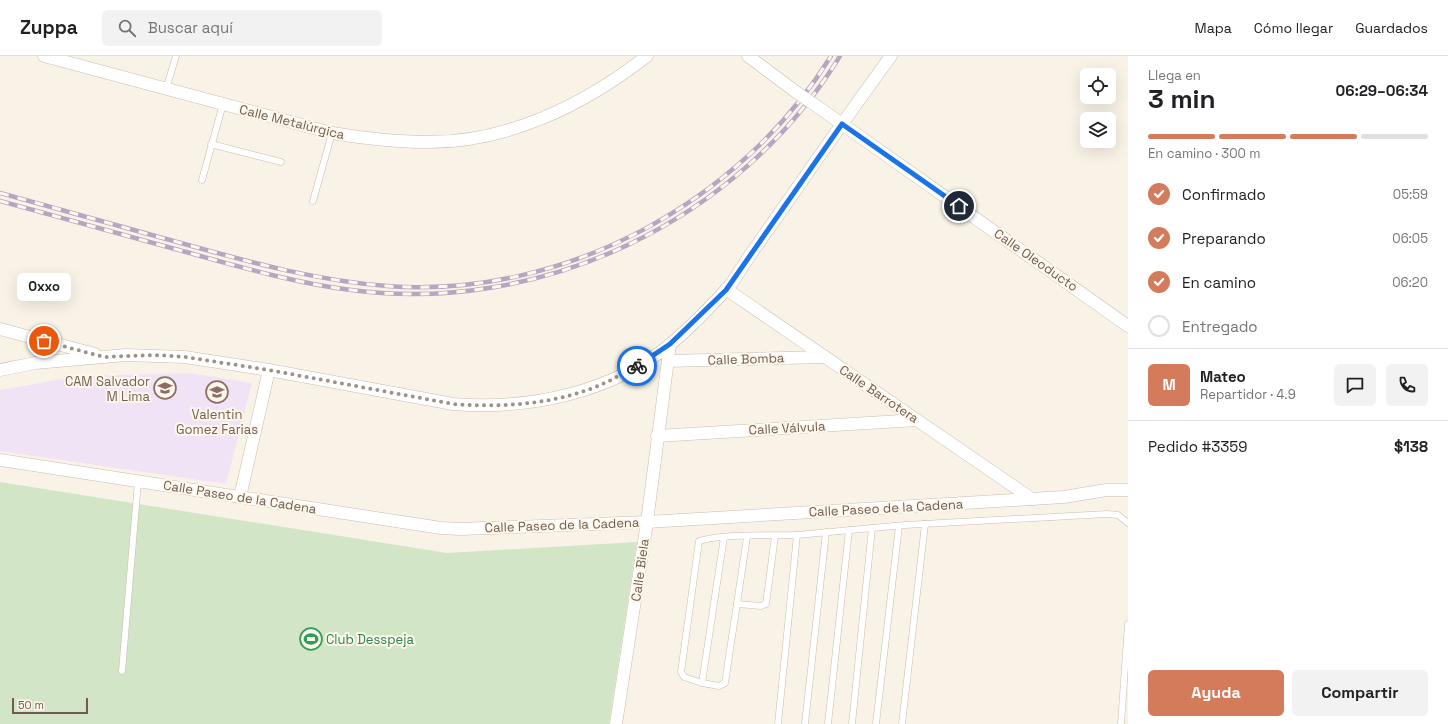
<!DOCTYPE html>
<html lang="es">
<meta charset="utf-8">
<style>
:root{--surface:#fff;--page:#f2f2f2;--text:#202124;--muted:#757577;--line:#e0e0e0;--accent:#d47b5b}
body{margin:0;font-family:"Space Grotesk",sans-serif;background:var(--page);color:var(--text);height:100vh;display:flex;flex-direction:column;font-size:15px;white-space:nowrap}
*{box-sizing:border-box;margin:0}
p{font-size:13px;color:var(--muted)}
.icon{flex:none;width:22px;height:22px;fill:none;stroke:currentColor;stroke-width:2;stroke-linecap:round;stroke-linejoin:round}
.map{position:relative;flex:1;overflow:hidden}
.sheet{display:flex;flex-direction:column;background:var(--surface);width:320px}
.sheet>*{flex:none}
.buttons{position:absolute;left:1080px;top:12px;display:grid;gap:8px}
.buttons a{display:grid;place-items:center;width:36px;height:36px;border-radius:6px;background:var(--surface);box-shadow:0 4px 16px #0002;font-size:20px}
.scale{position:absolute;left:12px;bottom:10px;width:76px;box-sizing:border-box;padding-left:4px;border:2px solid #705c4e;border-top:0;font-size:11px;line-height:14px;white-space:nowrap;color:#705c4e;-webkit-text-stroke:3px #fdf7ec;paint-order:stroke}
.pin{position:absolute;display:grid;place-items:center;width:34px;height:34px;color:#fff;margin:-17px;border:2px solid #fff;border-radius:50%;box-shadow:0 1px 4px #0007}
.courier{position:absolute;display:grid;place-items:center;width:40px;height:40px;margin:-20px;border:3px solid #1a73e8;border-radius:50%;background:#fff;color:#222;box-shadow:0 1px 5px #0007}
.bubble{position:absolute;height:28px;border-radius:6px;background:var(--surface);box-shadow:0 4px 16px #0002;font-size:13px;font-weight:800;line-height:28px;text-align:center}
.head em{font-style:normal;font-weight:800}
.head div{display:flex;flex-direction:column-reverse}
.head{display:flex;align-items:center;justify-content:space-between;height:68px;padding:0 20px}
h1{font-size:26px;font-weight:800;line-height:30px}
.bar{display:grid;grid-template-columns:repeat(4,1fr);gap:6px 4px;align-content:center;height:48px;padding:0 20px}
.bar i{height:5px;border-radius:3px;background:var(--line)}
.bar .active{background:var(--accent)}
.bar p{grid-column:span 4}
.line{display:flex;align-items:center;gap:10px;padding:0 20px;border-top:1px solid var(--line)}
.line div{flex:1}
.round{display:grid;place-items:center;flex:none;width:42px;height:42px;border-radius:6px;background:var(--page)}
ol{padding:0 20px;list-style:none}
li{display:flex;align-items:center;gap:12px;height:44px}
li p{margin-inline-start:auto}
li .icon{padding:4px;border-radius:50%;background:var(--accent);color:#fff;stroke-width:4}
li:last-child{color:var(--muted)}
li i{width:22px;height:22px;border:2px solid var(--line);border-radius:50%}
.action{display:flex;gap:8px;margin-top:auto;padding:8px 20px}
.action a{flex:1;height:46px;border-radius:6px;background:var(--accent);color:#fff;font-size:16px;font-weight:800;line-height:46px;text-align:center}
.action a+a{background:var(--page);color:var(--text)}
header{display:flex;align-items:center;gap:24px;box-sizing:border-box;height:56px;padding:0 20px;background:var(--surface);border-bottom:1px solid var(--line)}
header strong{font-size:19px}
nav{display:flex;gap:22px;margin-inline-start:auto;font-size:14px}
.search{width:280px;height:36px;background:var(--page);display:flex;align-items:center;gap:10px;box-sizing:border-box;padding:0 14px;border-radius:6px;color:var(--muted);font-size:15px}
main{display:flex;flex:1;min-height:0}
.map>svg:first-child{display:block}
</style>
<header>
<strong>Zuppa</strong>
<div class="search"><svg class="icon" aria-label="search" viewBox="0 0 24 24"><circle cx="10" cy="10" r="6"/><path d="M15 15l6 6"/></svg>Buscar aquí</div>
<nav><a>Mapa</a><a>Cómo llegar</a><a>Guardados</a></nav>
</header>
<main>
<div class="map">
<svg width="1128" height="668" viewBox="0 0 1128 668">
<rect width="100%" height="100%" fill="#f9f3e7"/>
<polygon fill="#f0e3f6" points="190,317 252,327 226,428 0,395 0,334 80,320"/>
<polygon fill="#d2e5c7" points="0,426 447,497 637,486 609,668 0,668"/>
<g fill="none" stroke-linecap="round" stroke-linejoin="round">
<g stroke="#cabbae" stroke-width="7">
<g id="lane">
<polyline points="166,33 176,0"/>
<polyline points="211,88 281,106"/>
<polyline points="202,124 223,48"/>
<polyline points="313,145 332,77"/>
<polyline points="797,479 905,469 1107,458 1118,459 1128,467"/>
<path d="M 724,481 L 702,627 L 684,621 L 681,616 L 699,485 C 724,477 770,480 797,479 L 778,668"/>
<polyline points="737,548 761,550 766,548 775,480"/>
<polyline points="122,615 138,426"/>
<polyline points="702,627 719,630 725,627 747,481"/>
<polyline points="805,668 826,476"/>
<polyline points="828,668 849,474"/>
<polyline points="852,668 872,472"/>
<polyline points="876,668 899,470"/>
<polyline points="902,668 925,468"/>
<polyline points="1121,668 1128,568"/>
</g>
</g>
<g stroke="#cabbae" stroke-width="13">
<g id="street">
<path d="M 44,0 L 332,77 C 363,82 394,86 426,86 C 507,87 584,49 647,0"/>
<polyline points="748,0 796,36"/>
<polyline points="818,51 1128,270"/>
<polyline points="726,233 1032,443"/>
<polyline points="0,273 95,298"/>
<polyline points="668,305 825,301"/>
<path d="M 0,314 L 35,307 L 126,299 L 185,301 L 269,314 L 453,348 C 529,354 612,337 672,287 C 691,271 709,252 726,234 C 734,226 740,214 746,205 C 760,185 774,165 788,145 C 822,96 856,48 891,0"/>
<polyline points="657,380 917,364"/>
<polyline points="0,404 441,472 460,473 647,466 1064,441 1106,434 1128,434"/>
<polyline points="240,441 269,314"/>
<polyline points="616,668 647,466 670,288"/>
</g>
</g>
<use href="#lane" stroke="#fff" stroke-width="6"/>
<use href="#street" stroke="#fff" stroke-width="12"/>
<g stroke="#b6a6c2" stroke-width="4.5">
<g id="rail">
<path d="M 0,137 C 63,154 125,172 188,189 C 253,207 319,225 387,230 C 561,243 740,148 831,0"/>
<path d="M 0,145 C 62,162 124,179 186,196 C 240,211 295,227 351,234 C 542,259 739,165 840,0"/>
</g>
</g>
<use href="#rail" stroke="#fdf7ec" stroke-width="3" stroke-dasharray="9" stroke-linecap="butt"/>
<g stroke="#cabbae" stroke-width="13" stroke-linecap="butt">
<polyline id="street-bridge" points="796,36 818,51"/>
</g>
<use href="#street-bridge" stroke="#fff" stroke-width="12"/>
</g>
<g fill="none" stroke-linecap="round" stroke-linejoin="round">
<path stroke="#a09184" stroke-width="4" stroke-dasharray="0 7.2" d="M 44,285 L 104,301 L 155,299 L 185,301 L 269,314 L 453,348 C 504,352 560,348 607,326 C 617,321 627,315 637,310"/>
<polyline stroke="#1a73e8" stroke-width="5" points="637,310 670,288 726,234 842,68 959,150"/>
</g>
<defs>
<g id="school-ring" transform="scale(1.15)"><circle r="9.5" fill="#fdf7ec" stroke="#8d6e63" stroke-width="1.5"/><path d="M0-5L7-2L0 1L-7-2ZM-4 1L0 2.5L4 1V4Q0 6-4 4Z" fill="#8d6e63"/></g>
<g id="stadium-ring" transform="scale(1.15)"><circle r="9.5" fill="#fdf7ec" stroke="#2e9e5b" stroke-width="1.5"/><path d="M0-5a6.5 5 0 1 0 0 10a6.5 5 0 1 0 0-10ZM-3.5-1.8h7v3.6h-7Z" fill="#2e9e5b"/></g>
</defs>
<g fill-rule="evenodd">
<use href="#school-ring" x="165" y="332"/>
<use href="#school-ring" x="217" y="336"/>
<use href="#stadium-ring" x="311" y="583"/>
</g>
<g text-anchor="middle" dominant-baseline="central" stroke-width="4" stroke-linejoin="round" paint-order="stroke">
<g font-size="13" fill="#705c4e" stroke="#fdf7ec">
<text transform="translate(292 66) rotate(14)">Calle Metalúrgica</text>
<text transform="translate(1036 204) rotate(35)">Calle Oleoducto</text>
<text transform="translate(746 303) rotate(-2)">Calle Bomba</text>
<text transform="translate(879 338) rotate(34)">Calle Barrotera</text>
<text transform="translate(787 372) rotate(-3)">Calle Válvula</text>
<text transform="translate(240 441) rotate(9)">Calle Paseo de la Cadena</text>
<text transform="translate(886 452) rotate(-3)">Calle Paseo de la Cadena</text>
<text transform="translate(562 469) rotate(-2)">Calle Paseo de la Cadena</text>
<text transform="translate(640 514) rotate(-82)">Calle Biela</text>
</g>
<g font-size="13" fill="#785e54" stroke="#fdf7ec" text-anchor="end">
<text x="150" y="325">CAM Salvador<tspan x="150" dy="15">M Lima</tspan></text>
<text x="217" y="358" text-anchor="middle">Valentin<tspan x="217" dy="15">Gomez Farias</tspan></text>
</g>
<g font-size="13" fill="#27864d" stroke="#fdf7ec" text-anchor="start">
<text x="326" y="583">Club Desspeja</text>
</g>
</g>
</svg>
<div class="buttons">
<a><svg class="icon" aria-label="locate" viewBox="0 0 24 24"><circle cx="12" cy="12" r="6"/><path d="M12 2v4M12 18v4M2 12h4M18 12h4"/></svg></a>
<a><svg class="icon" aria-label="layers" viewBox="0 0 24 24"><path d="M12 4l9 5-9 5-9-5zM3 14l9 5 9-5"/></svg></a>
</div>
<div class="scale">50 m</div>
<div class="pin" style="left:44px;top:285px;background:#ea580c"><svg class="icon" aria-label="bag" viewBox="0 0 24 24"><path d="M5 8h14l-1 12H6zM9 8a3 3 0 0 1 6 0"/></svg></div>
<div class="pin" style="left:959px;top:150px;background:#1f2937"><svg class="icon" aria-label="home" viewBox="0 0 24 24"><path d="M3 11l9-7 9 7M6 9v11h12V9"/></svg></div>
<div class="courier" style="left:637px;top:310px"><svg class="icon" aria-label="bike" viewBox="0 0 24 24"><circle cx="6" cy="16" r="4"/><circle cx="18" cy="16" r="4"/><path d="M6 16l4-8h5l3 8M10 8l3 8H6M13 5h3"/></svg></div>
<div class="bubble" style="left:17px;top:217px;width:54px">Oxxo</div>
</div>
<section class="sheet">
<div class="head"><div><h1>3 min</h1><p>Llega en</p></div><em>06:29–06:34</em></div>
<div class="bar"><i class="active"></i><i class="active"></i><i class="active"></i><i></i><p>En camino · 300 m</p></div>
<ol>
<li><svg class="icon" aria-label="check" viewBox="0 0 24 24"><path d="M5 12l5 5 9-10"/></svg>Confirmado<p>05:59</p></li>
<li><svg class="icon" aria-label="check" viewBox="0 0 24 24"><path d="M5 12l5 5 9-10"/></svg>Preparando<p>06:05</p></li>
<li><svg class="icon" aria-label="check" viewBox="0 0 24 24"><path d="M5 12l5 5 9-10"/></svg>En camino<p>06:20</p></li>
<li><i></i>Entregado</li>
</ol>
<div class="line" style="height:72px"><b class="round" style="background:var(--accent);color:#fff">M</b><div><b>Mateo</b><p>Repartidor · 4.9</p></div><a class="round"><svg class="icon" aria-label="chat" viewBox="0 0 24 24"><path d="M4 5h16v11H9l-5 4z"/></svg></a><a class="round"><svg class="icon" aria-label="phone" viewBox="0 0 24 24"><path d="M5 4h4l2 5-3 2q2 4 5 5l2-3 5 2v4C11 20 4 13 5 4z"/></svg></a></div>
<div class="line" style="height:52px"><div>Pedido #3359</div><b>$138</b></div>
<div class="action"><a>Ayuda</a><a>Compartir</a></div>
</section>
</main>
